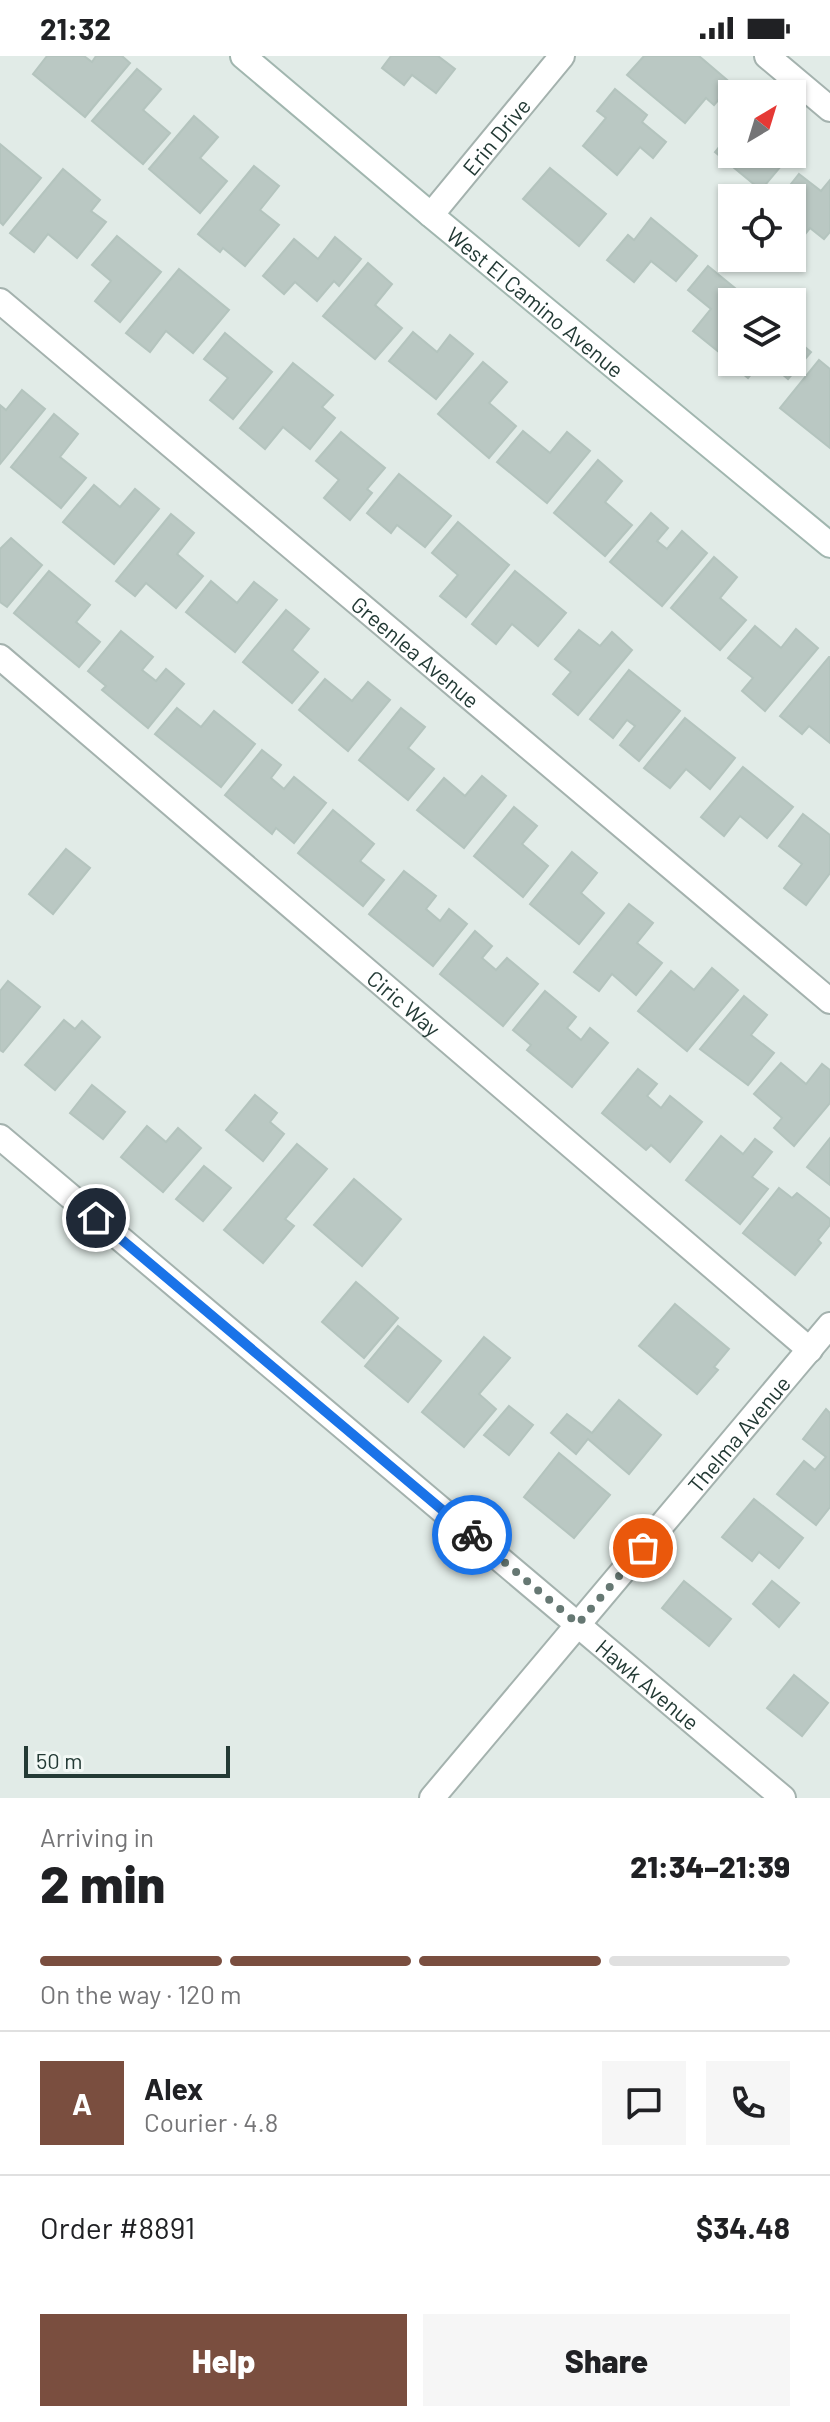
<!DOCTYPE html>
<meta charset="utf-8">
<style>
:root{--surface:#fff;--page:#f6f6f6;--text:#202124;--muted:#757577;--line:#e0e0e0;--accent:#7a4e3f}
body{margin:0;font-family:Barlow,sans-serif;background:var(--page);color:var(--text);height:100vh;display:flex;flex-direction:column;font-size:30px;white-space:nowrap}
*{box-sizing:border-box;margin:0}
p{font-size:26px;color:var(--muted)}
.icon{flex:none;width:44px;height:44px;fill:none;stroke:currentColor;stroke-width:2;stroke-linecap:round;stroke-linejoin:round}
.map{position:relative;height:1742px;overflow:hidden}
.sheet{display:flex;flex-direction:column;background:var(--surface);flex:1}
.sheet>*{flex:none}
.needle{width:52px;rotate:38deg}
.fabs{position:absolute;left:718px;top:24px;display:grid;gap:16px}
.fabs a{display:grid;place-items:center;width:88px;height:88px;border-radius:0px;background:var(--surface);box-shadow:0 2px 6px #0004;font-size:40px}
.scale{position:absolute;left:24px;bottom:20px;width:206px;box-sizing:border-box;padding-left:8px;border:4px solid #233a35;border-top:0;font-size:22px;line-height:28px;white-space:nowrap;color:#233a35;-webkit-text-stroke:6px #f2f8f5;paint-order:stroke}
.pin{position:absolute;display:grid;place-items:center;width:68px;height:68px;color:#fff;margin:-34px;border:4px solid #fff;border-radius:50%;box-shadow:0 2px 8px #0007}
.courier{position:absolute;display:grid;place-items:center;width:80px;height:80px;margin:-40px;border:6px solid #1a73e8;border-radius:50%;background:#fff;color:#222;box-shadow:0 2px 10px #0007}
.summary em{font-style:normal;font-weight:800}
.summary div{display:flex;flex-direction:column-reverse}
.summary{display:flex;align-items:center;justify-content:space-between;height:136px;padding:0 40px}
h1{font-size:52px;font-weight:800;line-height:60px}
.bar{display:grid;grid-template-columns:repeat(4,1fr);gap:12px 8px;align-content:center;height:96px;padding:0 40px}
.bar i{height:10px;border-radius:6px;background:var(--line)}
.bar .active{background:var(--accent)}
.bar p{grid-column:span 4}
.line{display:flex;align-items:center;gap:20px;padding:0 40px;border-top:2px solid var(--line)}
.line div{flex:1}
.round{display:grid;place-items:center;flex:none;width:84px;height:84px;border-radius:0px;background:var(--page)}
.primary-button{display:flex;gap:16px;margin-top:auto;padding:16px 40px}
.primary-button a{flex:1;height:92px;border-radius:0px;background:var(--accent);color:#fff;font-size:32px;font-weight:800;line-height:92px;text-align:center}
.primary-button a+a{background:var(--page);color:var(--text)}
.status{display:flex;justify-content:space-between;align-items:center;height:56px;padding:0 40px;background:var(--surface);direction:ltr}
.status svg{height:22px;fill:currentColor}
.map>svg:first-child{display:block}
</style>
<div class="status"><b>21:32</b><svg viewBox="0 0 49 12"><path d="M0 12V9h3v3zM5 12V6h3v6zM10 12V3h3v9zM15 12V0h3v12zM26 1h20v11H26zM47 4h2v5h-2z"/></svg></div>
<div class="map">
<svg width="830" height="1742" viewBox="0 0 830 1742">
<rect width="100%" height="100%" fill="#e1ebe7"/>
<g fill="#bac8c3" stroke="#b4c4be" stroke-width="2">
<polygon points="47,0 84,0 92,6 96,0 122,0 130,7 85,61 33,18"/>
<polygon points="391,0 438,0 455,13 436,37 412,19 404,29 382,12"/>
<polygon points="644,0 699,0 732,28 714,49 706,42 685,67 627,19"/>
<polygon points="137,13 161,33 143,54 170,77 143,108 92,65"/>
<polygon points="615,33 647,59 642,66 666,86 653,102 640,91 617,119 583,90 606,62 597,55"/>
<polygon points="194,60 218,81 200,102 227,125 200,157 149,113"/>
<polygon points="732,75 732,98 781,98 787,103 761,134 715,96"/>
<polygon points="0,88 41,122 3,169 0,166"/>
<polygon points="254,110 279,130 260,154 279,169 245,210 223,192 220,196 198,178"/>
<polygon points="550,112 606,158 579,190 523,143"/>
<polygon points="63,113 100,144 91,155 106,166 77,202 48,178 34,196 10,177"/>
<polygon points="799,118 821,135 830,124 830,176 824,183 810,172 793,193 792,142 780,142"/>
<polygon points="651,162 697,200 676,225 651,205 634,226 607,204 628,179 634,184"/>
<polygon points="117,180 161,216 120,266 95,245 111,225 92,209"/>
<polygon points="335,181 361,203 339,230 334,225 317,245 295,226 284,238 263,220 294,183 318,203"/>
<polygon points="368,207 392,228 375,249 402,272 375,303 323,260"/>
<polygon points="708,210 752,246 732,246 732,281 719,296 693,275 711,253 688,234"/>
<polygon points="179,213 229,254 193,297 166,275 150,296 126,277"/>
<polygon points="413,276 437,296 450,279 473,298 436,343 389,305"/>
<polygon points="225,277 272,316 233,363 210,344 228,322 204,303"/>
<polygon points="792,280 811,296 788,323 768,306 792,306"/>
<polygon points="732,295 732,306 761,306 748,322 725,303"/>
<polygon points="819,304 830,313 830,392 780,352"/>
<polygon points="483,306 507,326 489,347 516,370 489,402 438,358"/>
<polygon points="293,307 333,339 322,351 335,362 310,393 283,371 265,393 240,372"/>
<polygon points="22,334 45,353 0,408 0,349 6,354"/>
<polygon points="54,358 78,378 60,401 86,422 61,452 11,411"/>
<polygon points="523,375 550,397 567,376 590,395 547,447 497,406"/>
<polygon points="341,376 385,412 367,433 372,437 350,464 324,442 339,424 316,405"/>
<polygon points="598,404 622,425 605,446 632,469 605,500 554,457"/>
<polygon points="399,418 451,460 425,491 397,469 391,477 367,457"/>
<polygon points="94,429 120,451 135,433 159,453 114,508 63,466"/>
<polygon points="651,457 668,472 657,485 667,493 682,475 707,497 662,550 610,506"/>
<polygon points="171,458 194,477 177,498 203,520 176,552 146,527 135,540 116,525"/>
<polygon points="458,466 509,509 466,561 440,540 458,519 432,497"/>
<polygon points="11,482 42,509 7,551 0,546 0,493"/>
<polygon points="714,501 737,521 720,542 746,564 720,594 671,552"/>
<polygon points="49,515 90,549 76,566 100,586 79,611 14,557"/>
<polygon points="515,515 566,557 538,590 512,568 496,588 472,568"/>
<polygon points="211,525 237,547 254,526 277,544 235,596 186,556"/>
<polygon points="286,554 309,573 292,594 318,616 292,647 243,606"/>
<polygon points="755,570 781,592 796,573 818,592 765,655 742,635 753,622 728,602"/>
<polygon points="579,574 600,590 612,576 632,594 578,659 553,638 571,616 555,603"/>
<polygon points="121,575 153,601 142,614 156,625 166,613 184,628 148,672 102,634 106,630 88,615"/>
<polygon points="829,601 830,601 830,687 809,670 802,678 780,660"/>
<polygon points="629,614 680,655 639,705 620,689 635,670 627,664 613,682 590,663"/>
<polygon points="325,623 352,645 368,626 390,644 348,695 299,654"/>
<polygon points="177,652 201,671 214,655 255,688 221,731 155,678"/>
<polygon points="401,652 425,671 408,692 434,713 408,744 359,704"/>
<polygon points="685,662 735,702 710,733 686,713 670,732 644,712"/>
<polygon points="262,694 281,709 271,722 284,733 294,721 326,747 294,787 276,772 272,778 225,739"/>
<polygon points="743,711 793,751 767,782 740,760 724,780 701,761"/>
<polygon points="482,720 506,740 464,792 417,754 444,722 465,740"/>
<polygon points="514,751 537,770 522,788 548,810 523,841 474,800"/>
<polygon points="333,754 374,788 360,805 384,824 363,850 298,797"/>
<polygon points="803,758 830,779 830,817 806,849 784,832 802,808 779,790"/>
<polygon points="66,793 90,812 53,858 29,838"/>
<polygon points="572,796 597,817 581,837 604,857 579,888 530,848"/>
<polygon points="404,815 436,840 426,853 440,865 449,853 467,868 433,910 369,858"/>
<polygon points="629,848 653,867 637,887 662,907 636,939 612,918 599,935 574,916"/>
<polygon points="475,875 492,890 482,902 496,914 507,902 538,928 503,970 440,918"/>
<polygon points="712,912 738,934 687,995 638,955 671,915 694,934"/>
<polygon points="8,925 40,951 3,996 0,994 0,935"/>
<polygon points="545,935 576,961 567,972 581,984 590,972 608,987 572,1031 527,994 531,989 513,974"/>
<polygon points="744,940 767,959 751,979 774,997 748,1029 700,993"/>
<polygon points="64,964 75,973 82,965 100,981 55,1034 25,1009"/>
<polygon points="781,1007 806,1028 822,1008 830,1014 830,1047 794,1090 774,1072 782,1062 754,1038"/>
<polygon points="638,1013 657,1028 647,1040 661,1052 670,1040 702,1066 670,1106 651,1089 646,1094 602,1057"/>
<polygon points="92,1029 125,1056 103,1083 70,1057"/>
<polygon points="255,1039 277,1057 270,1066 284,1078 263,1105 226,1074"/>
<polygon points="147,1070 166,1086 178,1072 201,1092 163,1136 121,1101"/>
<polygon points="721,1080 743,1098 755,1083 772,1096 752,1121 768,1133 740,1168 686,1124"/>
<polygon points="830,1082 830,1129 807,1111"/>
<polygon points="297,1088 327,1113 285,1163 294,1170 263,1207 224,1174"/>
<polygon points="204,1110 231,1132 203,1165 176,1143"/>
<polygon points="354,1123 401,1163 362,1210 314,1169"/>
<polygon points="779,1132 792,1142 797,1137 830,1163 830,1169 818,1184 821,1187 795,1219 743,1177"/>
<polygon points="356,1226 398,1262 364,1302 322,1266"/>
<polygon points="675,1248 729,1293 714,1311 718,1314 697,1338 639,1290"/>
<polygon points="398,1270 441,1305 408,1346 365,1310"/>
<polygon points="484,1281 510,1302 479,1338 496,1353 464,1391 422,1356"/>
<polygon points="619,1344 661,1379 629,1418 588,1383 576,1398 551,1377 567,1358 592,1377"/>
<polygon points="509,1350 533,1369 509,1399 484,1379"/>
<polygon points="826,1353 830,1357 830,1451 816,1469 777,1438 804,1405 815,1414 826,1401 803,1383"/>
<polygon points="559,1397 610,1439 574,1482 524,1441"/>
<polygon points="754,1443 803,1482 779,1512 759,1496 752,1505 722,1481"/>
<polygon points="684,1525 731,1563 709,1590 662,1552"/>
<polygon points="772,1525 799,1547 779,1571 753,1548"/>
<polygon points="794,1619 828,1647 802,1680 767,1652"/>
</g>
<g fill="none" stroke-linecap="round" stroke-linejoin="round">
<g stroke="#a4b2ae" stroke-width="28">
<g id="street">
<polyline points="767,0 830,53"/>
<path id="s1" d="M 431,159 L 562,0"/>
<path id="s2" d="M 0,245 L 830,945"/>
<path id="s3" d="M 0,601 L 810,1294"/>
<path id="s4" d="M 0,1081 L 783,1742"/>
<path id="s5" d="M 432,1742 L 830,1269"/>
</g>
</g>
<g stroke="#a1b6af" stroke-width="28">
<g id="secondary">
<path id="s6" d="M 243,0 L 431,159 L 830,489"/>
</g>
</g>
<use href="#street" stroke="#fff" stroke-width="24"/>
<use href="#secondary" stroke="#fff" stroke-width="24"/>
</g>
<g fill="none" stroke-linecap="round" stroke-linejoin="round">
<polyline stroke="#667873" stroke-width="8" stroke-dasharray="0 14.4" points="472,1479 578,1568 643,1492"/>
<polyline stroke="#1a73e8" stroke-width="10" points="96,1162 472,1479"/>
</g>
<g text-anchor="middle" dominant-baseline="central" stroke-width="8" stroke-linejoin="round" paint-order="stroke">
<g font-size="22" fill="#233a35" stroke="#f2f8f5">
<text stroke="none"><textPath href="#s1" startOffset="102">Erin Drive</textPath></text>
<text stroke="none"><textPath href="#s6" startOffset="382">West El Camino Avenue</textPath></text>
<text stroke="none"><textPath href="#s2" startOffset="544">Greenlea Avenue</textPath></text>
<text stroke="none"><textPath href="#s3" startOffset="532">Ciric Way</textPath></text>
<text stroke="none"><textPath href="#s5" startOffset="476">Thelma Avenue</textPath></text>
<text stroke="none"><textPath href="#s4" startOffset="848">Hawk Avenue</textPath></text>
</g>
</g>
</svg>
<div class="fabs">
<a><svg class="needle" viewBox="-14 -14 28 28"><path d="M0-13l5 13h-10z" fill="#e53935"/><path d="M0 13l5-13h-10z" fill="#757577"/></svg></a>
<a><svg class="icon" aria-label="locate" viewBox="0 0 24 24"><circle cx="12" cy="12" r="6"/><path d="M12 2v4M12 18v4M2 12h4M18 12h4"/></svg></a>
<a><svg class="icon" aria-label="layers" viewBox="0 0 24 24"><path d="M12 4l9 5-9 5-9-5zM3 14l9 5 9-5"/></svg></a>
</div>
<div class="scale">50 m</div>
<div class="pin" style="left:643px;top:1492px;background:#ea580c"><svg class="icon" aria-label="bag" viewBox="0 0 24 24"><path d="M5 8h14l-1 12H6zM9 8a3 3 0 0 1 6 0"/></svg></div>
<div class="pin" style="left:96px;top:1162px;background:#1f2937"><svg class="icon" aria-label="home" viewBox="0 0 24 24"><path d="M3 11l9-7 9 7M6 9v11h12V9"/></svg></div>
<div class="courier" style="left:472px;top:1479px"><svg class="icon" aria-label="bike" viewBox="0 0 24 24"><circle cx="6" cy="16" r="4"/><circle cx="18" cy="16" r="4"/><path d="M6 16l4-8h5l3 8M10 8l3 8H6M13 5h3"/></svg></div>
</div>
<section class="sheet">
<div class="summary"><div><h1>2 min</h1><p>Arriving in</p></div><em>21:34–21:39</em></div>
<div class="bar"><i class="active"></i><i class="active"></i><i class="active"></i><i></i><p>On the way · 120 m</p></div>
<div class="line" style="height:144px"><b class="round" style="background:var(--accent);color:#fff">A</b><div><b>Alex</b><p>Courier · 4.8</p></div><a class="round"><svg class="icon" aria-label="chat" viewBox="0 0 24 24"><path d="M4 5h16v11H9l-5 4z"/></svg></a><a class="round"><svg class="icon" aria-label="phone" viewBox="0 0 24 24"><path d="M5 4h4l2 5-3 2q2 4 5 5l2-3 5 2v4C11 20 4 13 5 4z"/></svg></a></div>
<div class="line" style="height:104px"><div>Order #8891</div><b>$34.48</b></div>
<div class="primary-button"><a>Help</a><a>Share</a></div>
</section>
